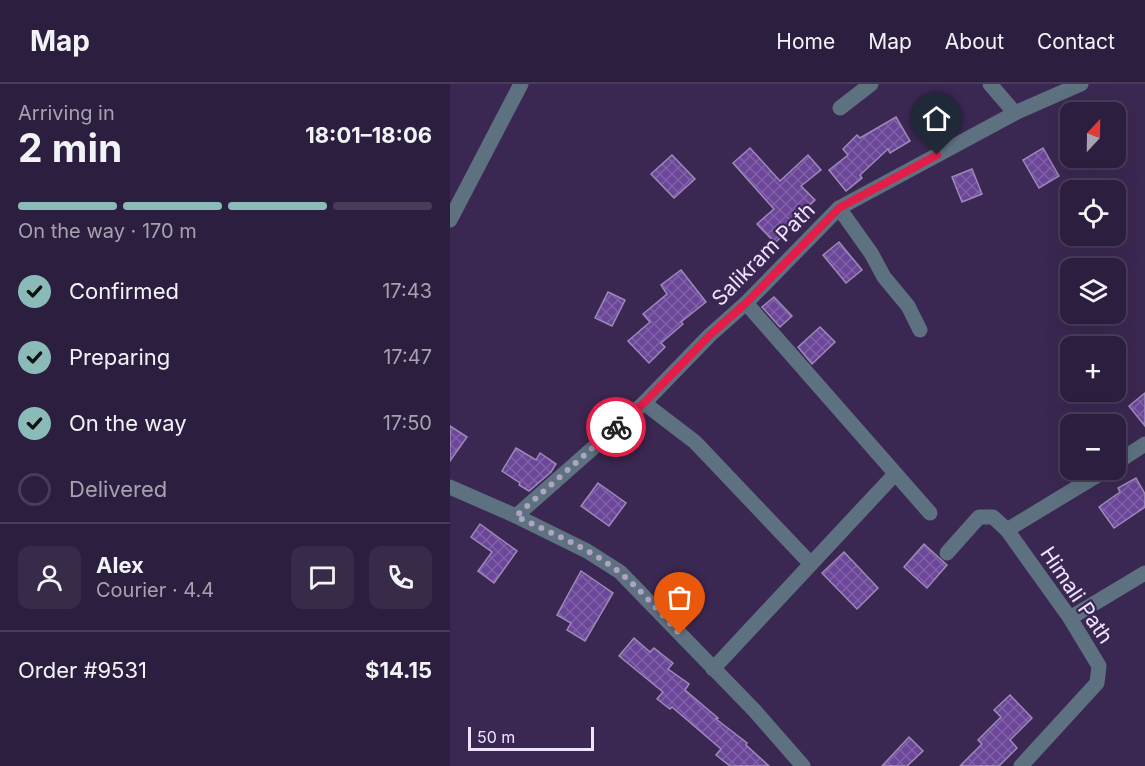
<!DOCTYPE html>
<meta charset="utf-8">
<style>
:root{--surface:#2c1e3e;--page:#382b49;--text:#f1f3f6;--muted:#a6a2b0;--line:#483c58;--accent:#8bbbb9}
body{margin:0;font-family:Inter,sans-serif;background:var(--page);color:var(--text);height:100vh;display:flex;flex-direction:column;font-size:22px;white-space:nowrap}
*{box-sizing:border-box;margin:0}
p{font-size:20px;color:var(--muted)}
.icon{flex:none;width:33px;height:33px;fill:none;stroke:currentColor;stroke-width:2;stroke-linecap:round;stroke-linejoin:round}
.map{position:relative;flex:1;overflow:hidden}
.drawer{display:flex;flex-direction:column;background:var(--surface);width:450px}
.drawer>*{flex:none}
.needle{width:39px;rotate:22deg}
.tools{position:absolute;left:610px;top:18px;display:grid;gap:12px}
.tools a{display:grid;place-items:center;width:66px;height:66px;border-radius:12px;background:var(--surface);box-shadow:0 6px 24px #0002,0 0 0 2px var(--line);font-size:30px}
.scale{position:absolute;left:18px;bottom:15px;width:126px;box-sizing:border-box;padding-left:6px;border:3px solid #eee4ff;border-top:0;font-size:16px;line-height:21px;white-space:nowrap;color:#eee4ff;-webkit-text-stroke:4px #3b2852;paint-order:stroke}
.pin{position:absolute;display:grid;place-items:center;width:51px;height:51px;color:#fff;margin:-62px -26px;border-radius:50% 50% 50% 0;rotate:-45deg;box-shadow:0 0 6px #0007}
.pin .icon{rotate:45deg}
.courier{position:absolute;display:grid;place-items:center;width:60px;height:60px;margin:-30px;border:4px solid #e11d48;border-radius:50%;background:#fff;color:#222;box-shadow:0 2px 8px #0007}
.head em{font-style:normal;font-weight:700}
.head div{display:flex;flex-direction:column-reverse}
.head{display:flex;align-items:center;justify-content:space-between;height:102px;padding:0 18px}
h1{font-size:39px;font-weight:700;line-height:45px}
.bar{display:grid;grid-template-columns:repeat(4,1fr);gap:9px 6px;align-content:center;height:72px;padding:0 18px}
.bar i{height:8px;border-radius:4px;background:var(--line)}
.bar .on{background:var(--accent)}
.bar p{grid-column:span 4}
.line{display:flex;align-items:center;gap:15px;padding:0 18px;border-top:2px solid var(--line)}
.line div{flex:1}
.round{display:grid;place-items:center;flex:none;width:63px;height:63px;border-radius:12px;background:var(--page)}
ol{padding:0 18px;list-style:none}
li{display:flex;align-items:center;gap:18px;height:66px}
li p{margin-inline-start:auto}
li .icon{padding:6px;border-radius:50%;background:var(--accent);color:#111;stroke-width:4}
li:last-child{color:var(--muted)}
li i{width:33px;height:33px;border:3px solid var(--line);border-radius:50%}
header{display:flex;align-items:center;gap:36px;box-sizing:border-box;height:84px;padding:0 30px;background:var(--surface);border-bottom:2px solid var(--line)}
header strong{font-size:28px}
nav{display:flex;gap:33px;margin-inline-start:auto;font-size:21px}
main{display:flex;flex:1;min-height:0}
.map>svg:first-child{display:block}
</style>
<header>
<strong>Map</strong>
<nav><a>Home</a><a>Map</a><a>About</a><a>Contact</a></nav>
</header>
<main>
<section class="drawer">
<div class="head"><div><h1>2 min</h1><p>Arriving in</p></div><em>18:01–18:06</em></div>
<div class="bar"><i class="on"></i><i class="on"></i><i class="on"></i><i></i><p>On the way · 170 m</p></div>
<ol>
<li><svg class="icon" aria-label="check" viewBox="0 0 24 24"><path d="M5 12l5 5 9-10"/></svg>Confirmed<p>17:43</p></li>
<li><svg class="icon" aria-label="check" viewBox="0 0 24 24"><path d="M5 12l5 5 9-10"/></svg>Preparing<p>17:47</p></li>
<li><svg class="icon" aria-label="check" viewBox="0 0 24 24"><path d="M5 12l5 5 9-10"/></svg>On the way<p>17:50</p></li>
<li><i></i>Delivered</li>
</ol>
<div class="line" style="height:108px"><a class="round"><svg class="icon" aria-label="person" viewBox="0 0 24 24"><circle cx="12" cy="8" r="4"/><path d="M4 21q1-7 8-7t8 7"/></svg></a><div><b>Alex</b><p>Courier · 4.4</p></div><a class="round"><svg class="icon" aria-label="chat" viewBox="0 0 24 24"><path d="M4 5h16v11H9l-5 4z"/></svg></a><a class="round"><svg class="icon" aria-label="phone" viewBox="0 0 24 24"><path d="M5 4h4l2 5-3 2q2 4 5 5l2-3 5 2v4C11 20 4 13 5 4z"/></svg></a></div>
<div class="line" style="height:78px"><div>Order #9531</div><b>$14.15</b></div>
</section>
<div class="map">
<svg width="695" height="682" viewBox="0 0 695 682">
<defs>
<pattern id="building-cross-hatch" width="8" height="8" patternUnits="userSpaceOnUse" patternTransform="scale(1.5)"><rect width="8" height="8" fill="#6c4698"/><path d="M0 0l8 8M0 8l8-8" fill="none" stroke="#8161a7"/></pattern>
</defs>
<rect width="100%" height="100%" fill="#3b2852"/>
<g fill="url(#building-cross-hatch)" stroke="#9d89ba" stroke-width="1.5">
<polygon points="446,33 460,57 440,69 438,65 410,91 412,94 396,107 379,86 398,71 393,65 407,51 410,54"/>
<polygon points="300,64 330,97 358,71 371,86 351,102 365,116 339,141 341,143 325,159 307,140 324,125 283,79"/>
<polygon points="593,64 609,92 589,104 573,76"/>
<polygon points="222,71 245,95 224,114 201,90"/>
<polygon points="522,85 532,110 512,118 502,93"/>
<polygon points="389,158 412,186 396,199 373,171"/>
<polygon points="231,186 256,218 231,238 233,240 211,259 215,263 199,279 178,257 200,238 193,230 217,210 211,201"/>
<polygon points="158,208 175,216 162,242 145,234"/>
<polygon points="324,213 342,232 330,243 312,223"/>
<polygon points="370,243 385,258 362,280 348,263"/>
<polygon points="695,309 695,342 679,322"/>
<polygon points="0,342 17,353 0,377"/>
<polygon points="66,364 86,376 90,369 106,380 101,388 79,407 69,401 70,399 52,387"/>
<polygon points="686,394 695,410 695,423 664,444 649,423 670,408 668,404"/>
<polygon points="148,399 176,419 159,442 131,422"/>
<polygon points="30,440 67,467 44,499 28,487 42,468 21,453"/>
<polygon points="474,460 497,481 477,504 454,483"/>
<polygon points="394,468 428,504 407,525 372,489"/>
<polygon points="131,487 163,509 135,557 117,546 121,539 107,531"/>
<polygon points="184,554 200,568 204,564 223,579 218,585 239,600 235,606 268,634 266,635 297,659 296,661 319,682 280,682 266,671 271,665 222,623 220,625 207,615 213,608 169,572"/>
<polygon points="560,611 582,634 560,656 567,664 549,682 510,682 532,660 528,656 551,633 544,626"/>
<polygon points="459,653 473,667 457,682 432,682"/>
</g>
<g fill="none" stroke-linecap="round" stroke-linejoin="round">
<g stroke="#5d7181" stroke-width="15">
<polyline points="540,0 565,29"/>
<polyline points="390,24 421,0"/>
<polyline points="389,124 421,169 434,193 458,222 470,246"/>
<polyline points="0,136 71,0"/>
<polyline points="296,219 480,429"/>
<polyline points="194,319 245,358 360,479"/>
<polyline points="666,379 695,360"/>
<polyline points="66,432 194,319 260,251 296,219 389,124 565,29 631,0"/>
<polyline points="557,446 656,386"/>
<polyline points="497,469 529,433 543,433 557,446 620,534 649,582 647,599 571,682"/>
<polyline points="620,534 695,489"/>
<polyline points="263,585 445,390"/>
</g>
<polyline stroke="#5d7181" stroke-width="15" points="0,403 66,432 137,467 170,488 304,626 353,682"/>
</g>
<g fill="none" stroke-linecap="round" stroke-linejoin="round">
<path stroke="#afa2c2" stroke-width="6" stroke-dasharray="0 10.8" d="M 166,343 L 66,432 C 98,448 132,461 161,482 C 187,500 208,527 230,550"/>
<polyline stroke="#e11d48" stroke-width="8" points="166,343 194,319 260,251 296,219 389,124 487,71"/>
</g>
<g text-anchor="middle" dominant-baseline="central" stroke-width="4.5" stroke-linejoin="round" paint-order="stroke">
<g font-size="21" fill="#eee4ff" stroke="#3b2852">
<text transform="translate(313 170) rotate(-45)">Salikram Path</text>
<text transform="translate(627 511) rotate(56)">Himali Path</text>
</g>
</g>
</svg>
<div class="tools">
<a><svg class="needle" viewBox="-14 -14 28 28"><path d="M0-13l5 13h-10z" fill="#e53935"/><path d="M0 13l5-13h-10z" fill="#a6a2b0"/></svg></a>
<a><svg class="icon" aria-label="locate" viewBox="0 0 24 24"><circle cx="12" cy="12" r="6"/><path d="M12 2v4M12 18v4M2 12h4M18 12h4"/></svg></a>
<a><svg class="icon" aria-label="layers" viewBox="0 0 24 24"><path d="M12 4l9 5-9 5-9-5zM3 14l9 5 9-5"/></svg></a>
<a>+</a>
<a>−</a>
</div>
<div class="scale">50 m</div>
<div class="pin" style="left:230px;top:550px;background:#ea580c"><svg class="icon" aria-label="bag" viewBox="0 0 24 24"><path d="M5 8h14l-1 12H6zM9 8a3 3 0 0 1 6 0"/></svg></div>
<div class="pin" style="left:487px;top:71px;background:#1f2937"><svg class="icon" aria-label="home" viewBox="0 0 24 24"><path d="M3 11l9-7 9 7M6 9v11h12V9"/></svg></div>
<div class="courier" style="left:166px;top:343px"><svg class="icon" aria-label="bike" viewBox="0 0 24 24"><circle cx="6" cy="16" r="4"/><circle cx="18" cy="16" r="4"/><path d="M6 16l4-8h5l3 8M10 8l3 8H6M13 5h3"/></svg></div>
</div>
</main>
